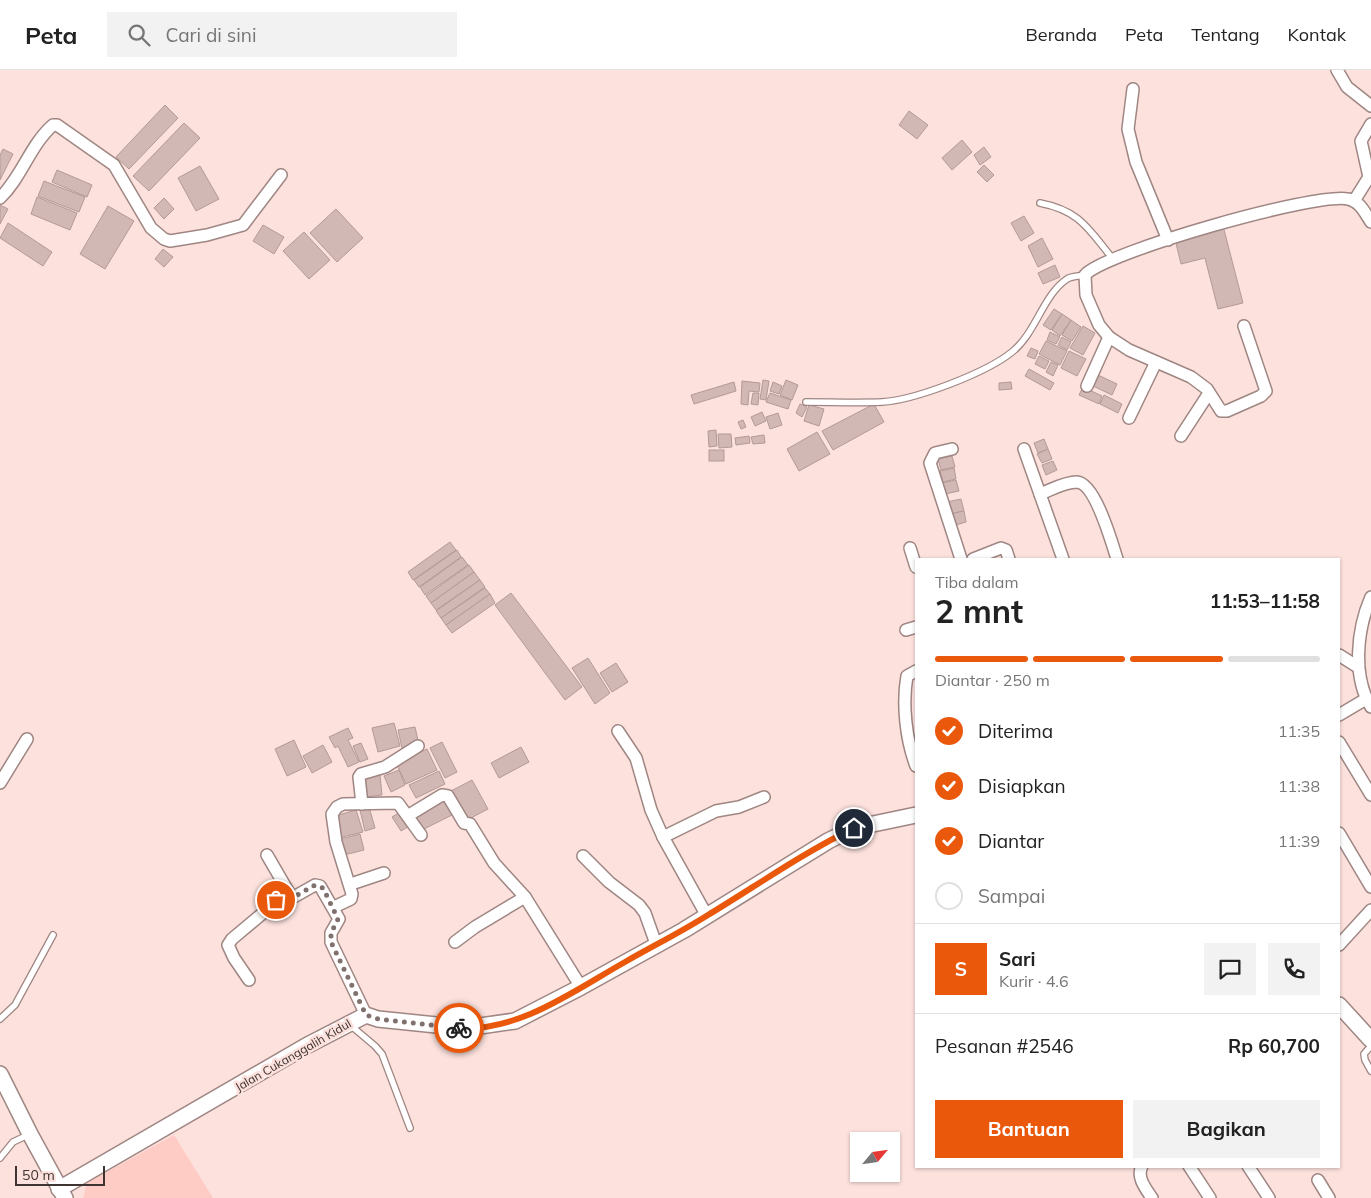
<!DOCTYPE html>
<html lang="id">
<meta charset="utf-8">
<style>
:root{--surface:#fff;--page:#f2f2f2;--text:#222;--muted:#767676;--line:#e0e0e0;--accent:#ea580c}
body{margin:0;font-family:Mulish,sans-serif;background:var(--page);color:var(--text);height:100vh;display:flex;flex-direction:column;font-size:19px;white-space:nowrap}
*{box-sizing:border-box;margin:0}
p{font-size:16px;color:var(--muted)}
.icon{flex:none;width:28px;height:28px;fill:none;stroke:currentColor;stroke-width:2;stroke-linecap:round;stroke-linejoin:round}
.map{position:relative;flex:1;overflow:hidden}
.panel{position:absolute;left:915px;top:488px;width:425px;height:610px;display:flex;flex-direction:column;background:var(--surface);border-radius:0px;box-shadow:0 1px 4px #0004}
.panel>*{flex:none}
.needle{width:32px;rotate:61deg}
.buttons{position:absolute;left:850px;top:1062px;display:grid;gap:10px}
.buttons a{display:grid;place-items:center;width:50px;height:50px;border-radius:0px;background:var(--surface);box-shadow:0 1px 4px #0004;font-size:25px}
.scale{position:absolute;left:15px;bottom:12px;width:90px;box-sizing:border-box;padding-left:5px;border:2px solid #3e3432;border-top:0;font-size:14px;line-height:18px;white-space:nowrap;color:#3e3432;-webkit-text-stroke:4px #fce1dd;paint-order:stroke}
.pin{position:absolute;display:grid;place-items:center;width:42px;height:42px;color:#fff;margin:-21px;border:2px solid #fff;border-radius:50%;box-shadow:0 1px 5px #0007}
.courier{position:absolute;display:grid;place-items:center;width:50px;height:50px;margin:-25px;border:4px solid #ea580c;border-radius:50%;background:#fff;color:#222;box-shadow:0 1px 6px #0007}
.overview em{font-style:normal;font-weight:700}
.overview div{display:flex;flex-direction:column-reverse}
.overview{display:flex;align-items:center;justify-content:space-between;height:85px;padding:0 20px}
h1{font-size:32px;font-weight:700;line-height:38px}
.bar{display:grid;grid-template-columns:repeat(4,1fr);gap:8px 5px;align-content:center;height:60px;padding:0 20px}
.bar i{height:6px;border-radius:4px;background:var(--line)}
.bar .on{background:var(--accent)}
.bar p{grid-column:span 4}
.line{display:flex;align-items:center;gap:12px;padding:0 20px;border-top:1px solid var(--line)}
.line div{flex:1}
.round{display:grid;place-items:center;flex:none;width:52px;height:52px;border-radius:0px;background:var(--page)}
ol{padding:0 20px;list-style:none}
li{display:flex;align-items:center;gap:15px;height:55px}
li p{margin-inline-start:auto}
li .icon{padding:5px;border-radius:50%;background:var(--accent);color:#fff;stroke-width:4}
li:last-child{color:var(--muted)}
li i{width:28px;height:28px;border:2px solid var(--line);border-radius:50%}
.button{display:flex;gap:10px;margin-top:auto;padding:10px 20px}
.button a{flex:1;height:58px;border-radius:0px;background:var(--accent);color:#fff;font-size:20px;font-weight:700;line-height:58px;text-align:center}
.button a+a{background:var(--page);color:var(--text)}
header{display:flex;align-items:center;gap:30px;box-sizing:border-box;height:70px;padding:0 25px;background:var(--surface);border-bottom:1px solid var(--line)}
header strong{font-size:24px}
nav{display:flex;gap:28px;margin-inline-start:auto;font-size:18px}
.search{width:350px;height:45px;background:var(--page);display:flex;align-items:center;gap:12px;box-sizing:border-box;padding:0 18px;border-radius:0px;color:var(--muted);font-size:19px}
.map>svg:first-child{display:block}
</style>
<header>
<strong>Peta</strong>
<div class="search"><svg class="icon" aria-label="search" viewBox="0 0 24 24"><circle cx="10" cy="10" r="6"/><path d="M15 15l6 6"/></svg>Cari di sini</div>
<nav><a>Beranda</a><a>Peta</a><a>Tentang</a><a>Kontak</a></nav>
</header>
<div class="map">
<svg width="1371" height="1128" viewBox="0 0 1371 1128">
<rect width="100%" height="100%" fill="#fce1dd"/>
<polygon fill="#ffcbc5" points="174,1065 213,1128 83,1128 87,1113"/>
<g fill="#d2b8b4" stroke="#b39a97">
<polygon points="165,35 178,48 129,99 116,87"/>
<polygon points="909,41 928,55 917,69 899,55"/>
<polygon points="184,53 200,68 149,121 133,106"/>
<polygon points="962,70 972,82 952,100 942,88"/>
<polygon points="984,77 991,87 980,95 974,85"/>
<polygon points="3,79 13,84 0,110 0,85"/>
<polygon points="984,95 994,105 987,112 977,102"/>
<polygon points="200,96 219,129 196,141 178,108"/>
<polygon points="57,100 92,115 87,127 52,112"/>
<polygon points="44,111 85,127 79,142 38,126"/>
<polygon points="37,127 77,143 70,160 31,144"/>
<polygon points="164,128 174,139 164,149 154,138"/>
<polygon points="0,135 8,139 0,154"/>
<polygon points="108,136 134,151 105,199 80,184"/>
<polygon points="336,139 363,168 337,192 310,163"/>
<polygon points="1024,146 1034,163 1021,171 1011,153"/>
<polygon points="8,153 52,182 43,196 0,168"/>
<polygon points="263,155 284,167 274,184 253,171"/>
<polygon points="1223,156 1243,233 1218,239 1205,188 1181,194 1175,169"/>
<polygon points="304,162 330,190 309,209 283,181"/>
<polygon points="1042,168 1053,189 1038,197 1028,176"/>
<polygon points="163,179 173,187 164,197 155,189"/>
<polygon points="1055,195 1060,207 1043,214 1038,203"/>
<polygon points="1054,239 1062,244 1051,260 1043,255"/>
<polygon points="1062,244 1071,250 1060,266 1052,260"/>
<polygon points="1071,250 1081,257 1072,271 1062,265"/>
<polygon points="1083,256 1095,263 1083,285 1070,278"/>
<polygon points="1050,262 1060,267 1056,274 1047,270"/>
<polygon points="1062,267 1071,272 1067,280 1058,275"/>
<polygon points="1046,271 1067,281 1060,295 1039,284"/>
<polygon points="1031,278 1038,281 1035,289 1027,286"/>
<polygon points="1069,281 1086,289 1077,306 1061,298"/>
<polygon points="1039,286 1049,291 1045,299 1035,294"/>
<polygon points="1051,292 1058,295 1053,306 1046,302"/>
<polygon points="1029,299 1054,313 1050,320 1025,306"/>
<polygon points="1098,305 1117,314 1112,325 1093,316"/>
<polygon points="763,310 769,311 766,330 760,329"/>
<polygon points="786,310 798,315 792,330 780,325"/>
<polygon points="742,311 760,313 759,322 749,321 748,335 741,334"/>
<polygon points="734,312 736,321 694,334 691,325"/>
<polygon points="773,312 782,316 779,324 770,321"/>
<polygon points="1011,312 1012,319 999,320 999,313"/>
<polygon points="1083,317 1102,326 1099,334 1079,325"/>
<polygon points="753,323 759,323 758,335 751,334"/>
<polygon points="770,323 791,330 788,339 766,332"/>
<polygon points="1104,325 1122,334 1118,343 1100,334"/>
<polygon points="800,334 807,337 802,347 796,343"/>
<polygon points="874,334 884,352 833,380 822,361"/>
<polygon points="809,335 824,339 819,356 804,351"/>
<polygon points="762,342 766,351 755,356 751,347"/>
<polygon points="778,343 782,355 770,359 766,347"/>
<polygon points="743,350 746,357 741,359 738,352"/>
<polygon points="716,360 717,376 709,377 708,361"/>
<polygon points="817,362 830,384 799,401 787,379"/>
<polygon points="718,364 731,364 732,377 719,378"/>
<polygon points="764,365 765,373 753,374 751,367"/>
<polygon points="749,366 750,373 736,375 735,368"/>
<polygon points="1044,369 1048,379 1038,383 1034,373"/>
<polygon points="1048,379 1052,389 1042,393 1037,384"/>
<rect x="709" y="380" width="15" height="11"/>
<polygon points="952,386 955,397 941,400 938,389"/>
<polygon points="1053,391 1057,400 1046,405 1042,395"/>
<polygon points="954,398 956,409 943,412 940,401"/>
<polygon points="956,410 959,421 945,424 942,413"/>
<polygon points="961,429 964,441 950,444 947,432"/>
<polygon points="964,441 966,452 953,456 950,444"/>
<polygon points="450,472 456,480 413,510 408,502"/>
<polygon points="457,480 461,487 419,517 414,510"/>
<polygon points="462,487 468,495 425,525 420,517"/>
<polygon points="469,495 474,502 431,533 426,526"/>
<polygon points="474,502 480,510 436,540 431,533"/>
<polygon points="480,510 485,517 441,548 436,541"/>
<polygon points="485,518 490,524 446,555 441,548"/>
<polygon points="511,523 582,617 565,630 495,535"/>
<polygon points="490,524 495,533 452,563 446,555"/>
<polygon points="588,588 610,623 595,634 572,598"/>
<polygon points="616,593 628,612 612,622 600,603"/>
<polygon points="394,653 400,676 378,682 372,658"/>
<polygon points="415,657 419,675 402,678 398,660"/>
<polygon points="348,658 353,668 348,670 359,692 348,697 338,676 335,678 329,667"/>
<polygon points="294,670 306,697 287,706 275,679"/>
<polygon points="442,672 457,702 445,708 430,678"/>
<polygon points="361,673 368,689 360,692 353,676"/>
<polygon points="323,675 332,692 312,703 303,686"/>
<polygon points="521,677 529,692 499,708 491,693"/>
<polygon points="427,679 437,700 406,714 396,693"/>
<polygon points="399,700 405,715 391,722 384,706"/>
<polygon points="439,701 445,714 416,728 409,715"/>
<polygon points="380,705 382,725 366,727 363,707"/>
<polygon points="472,710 488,739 467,750 451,721"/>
<polygon points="444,730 452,745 422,760 414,746"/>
<polygon points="369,737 375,758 365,761 360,740"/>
<polygon points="356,740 363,762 342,767 335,746"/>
<polygon points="402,741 411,755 401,761 392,747"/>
<polygon points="360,764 364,780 344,785 340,769"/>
</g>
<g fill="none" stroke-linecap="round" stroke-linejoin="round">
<g stroke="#9f8683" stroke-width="8">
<g id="lane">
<path d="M 1040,133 C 1081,141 1089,160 1113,189"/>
<path d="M 806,332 C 831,332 857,333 882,332 C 915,330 986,303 1012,282 C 1036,263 1043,225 1067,209 C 1071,206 1080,206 1085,205"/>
<polyline points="0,949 15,935 53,865"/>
<polyline points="349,954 375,976 382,984 410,1058"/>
<polyline points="1371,976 1364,984 1365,990 1371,1001"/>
<polyline points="0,1088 13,1072 30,1064"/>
</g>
</g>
<g stroke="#9f8683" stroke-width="14">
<g id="street">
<polyline points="1337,0 1347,17 1371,36"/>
<polyline points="1133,19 1128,59 1136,92 1168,170"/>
<path d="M 0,128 C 22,107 30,75 53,55 L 57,55 L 114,95 L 151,158 L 164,169 L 170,171 L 207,165 L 243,155 L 281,105"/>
<polyline points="1354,131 1369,107 1361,71 1371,54"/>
<path d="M 1244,256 L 1266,321 L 1261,326 L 1227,341 L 1221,341 L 1207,319 L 1191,307 L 1129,280 L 1109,267 L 1099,255 L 1086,225 L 1085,205 C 1105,182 1316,122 1348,129 C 1360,131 1365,143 1371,152"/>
<polyline points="1087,316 1109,267"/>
<polyline points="1129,348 1156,292"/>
<polyline points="1181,366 1209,323"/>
<polyline points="952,379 935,383 930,393 961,489"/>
<polyline points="1024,379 1063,489"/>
<path d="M 1040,424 C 1051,420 1064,412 1077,412 C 1095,413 1112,473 1117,489"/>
<polyline points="910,478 916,497"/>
<polyline points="973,489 1001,478 1006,480 1009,489"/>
<path d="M 1371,527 C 1357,559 1352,606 1371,637"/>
<polyline points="906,560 916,557"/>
<polyline points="1339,585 1358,597"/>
<path d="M 916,601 L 907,606 C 902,634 906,670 916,696"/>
<polyline points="1339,645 1366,629"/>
<polyline points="618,661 636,688 651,740 663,767 707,846"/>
<polyline points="1339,672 1371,725"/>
<polyline points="0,713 27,669"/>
<polyline points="362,734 359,707 361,704 385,697 418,676"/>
<polyline points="409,745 442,725 448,726 464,753 470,754 494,793 525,827 581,917"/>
<polyline points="1339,763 1371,817"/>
<polyline points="663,767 716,741 739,737 764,727"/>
<polyline points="267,785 292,828"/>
<polyline points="583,786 609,812 639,835 645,843 656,874"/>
<polyline points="351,814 384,803"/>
<polyline points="334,837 351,829 352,824 336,772 332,744 337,737 343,734 398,733 421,765"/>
<polyline points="455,872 475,857 525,827"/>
<polyline points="1339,875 1371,840"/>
<polyline points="249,910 234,888 228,875 232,869 269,838 280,824 292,828 315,815 320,816 339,849 331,863 331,872 366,945"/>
<path d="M 1142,1096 C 1136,1107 1146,1119 1152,1128"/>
<polyline points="1189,1096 1210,1128"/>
<polyline points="1248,1096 1269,1128"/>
<polyline points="1318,1110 1329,1128"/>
</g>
</g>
<g stroke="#9f8683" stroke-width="18">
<g id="secondary">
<polyline points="1339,935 1371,970"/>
<polyline points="0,1004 30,1064 65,1128"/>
<polyline points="59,1119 306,976 366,945 378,949 466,958 515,951 581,917 684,860 828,771 854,758 916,745"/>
</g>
</g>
<use href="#lane" stroke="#fff" stroke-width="5.5"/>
<use href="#street" stroke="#fff" stroke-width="11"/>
<use href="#secondary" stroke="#fff" stroke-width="15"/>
</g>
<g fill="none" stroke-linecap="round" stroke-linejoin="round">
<polyline stroke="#80716e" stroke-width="5" stroke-dasharray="0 9" points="276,830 280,824 292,828 315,815 323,818 338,849 331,863 331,872 366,945 378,949 459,958"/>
<path stroke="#ea580c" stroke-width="6" d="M 459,958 C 519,962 575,920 625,892 C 653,876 681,862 708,845 C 756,816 803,783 854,758"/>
</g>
<g text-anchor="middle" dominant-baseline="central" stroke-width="5" stroke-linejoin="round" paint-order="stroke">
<g font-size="12" fill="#3e3432" stroke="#fce1dd">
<text transform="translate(293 985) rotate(-30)">Jalan Cukanggalih Kidul</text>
</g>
</g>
</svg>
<div class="buttons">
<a><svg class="needle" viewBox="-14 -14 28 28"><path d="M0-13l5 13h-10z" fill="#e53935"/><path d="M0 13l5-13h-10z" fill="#767676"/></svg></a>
</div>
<div class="scale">50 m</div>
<div class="pin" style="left:276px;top:830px;background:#ea580c"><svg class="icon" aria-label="bag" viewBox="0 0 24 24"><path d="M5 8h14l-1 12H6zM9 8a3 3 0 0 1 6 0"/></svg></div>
<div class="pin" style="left:854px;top:758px;background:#1f2937"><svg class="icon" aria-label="home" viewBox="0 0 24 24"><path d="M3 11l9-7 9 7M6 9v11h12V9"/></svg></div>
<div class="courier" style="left:459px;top:958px"><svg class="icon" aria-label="bike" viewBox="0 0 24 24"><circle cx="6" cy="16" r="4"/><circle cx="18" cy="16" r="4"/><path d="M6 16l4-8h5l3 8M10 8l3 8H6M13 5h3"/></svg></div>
<section class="panel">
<div class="overview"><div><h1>2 mnt</h1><p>Tiba dalam</p></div><em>11:53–11:58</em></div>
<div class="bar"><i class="on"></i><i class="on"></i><i class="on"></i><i></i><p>Diantar · 250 m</p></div>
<ol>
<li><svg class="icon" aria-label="check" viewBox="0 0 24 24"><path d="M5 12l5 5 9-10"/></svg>Diterima<p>11:35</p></li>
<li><svg class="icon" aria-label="check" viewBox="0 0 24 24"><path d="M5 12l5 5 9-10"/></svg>Disiapkan<p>11:38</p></li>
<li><svg class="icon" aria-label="check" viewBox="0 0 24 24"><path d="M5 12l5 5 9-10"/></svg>Diantar<p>11:39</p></li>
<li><i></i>Sampai</li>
</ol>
<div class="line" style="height:90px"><b class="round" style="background:var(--accent);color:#fff">S</b><div><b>Sari</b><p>Kurir · 4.6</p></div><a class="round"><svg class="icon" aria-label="chat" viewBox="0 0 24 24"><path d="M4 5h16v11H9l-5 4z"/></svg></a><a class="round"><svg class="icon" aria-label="phone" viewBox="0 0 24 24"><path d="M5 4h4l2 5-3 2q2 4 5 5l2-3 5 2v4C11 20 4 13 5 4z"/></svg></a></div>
<div class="line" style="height:65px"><div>Pesanan #2546</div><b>Rp 60,700</b></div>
<div class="button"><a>Bantuan</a><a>Bagikan</a></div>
</section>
</div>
